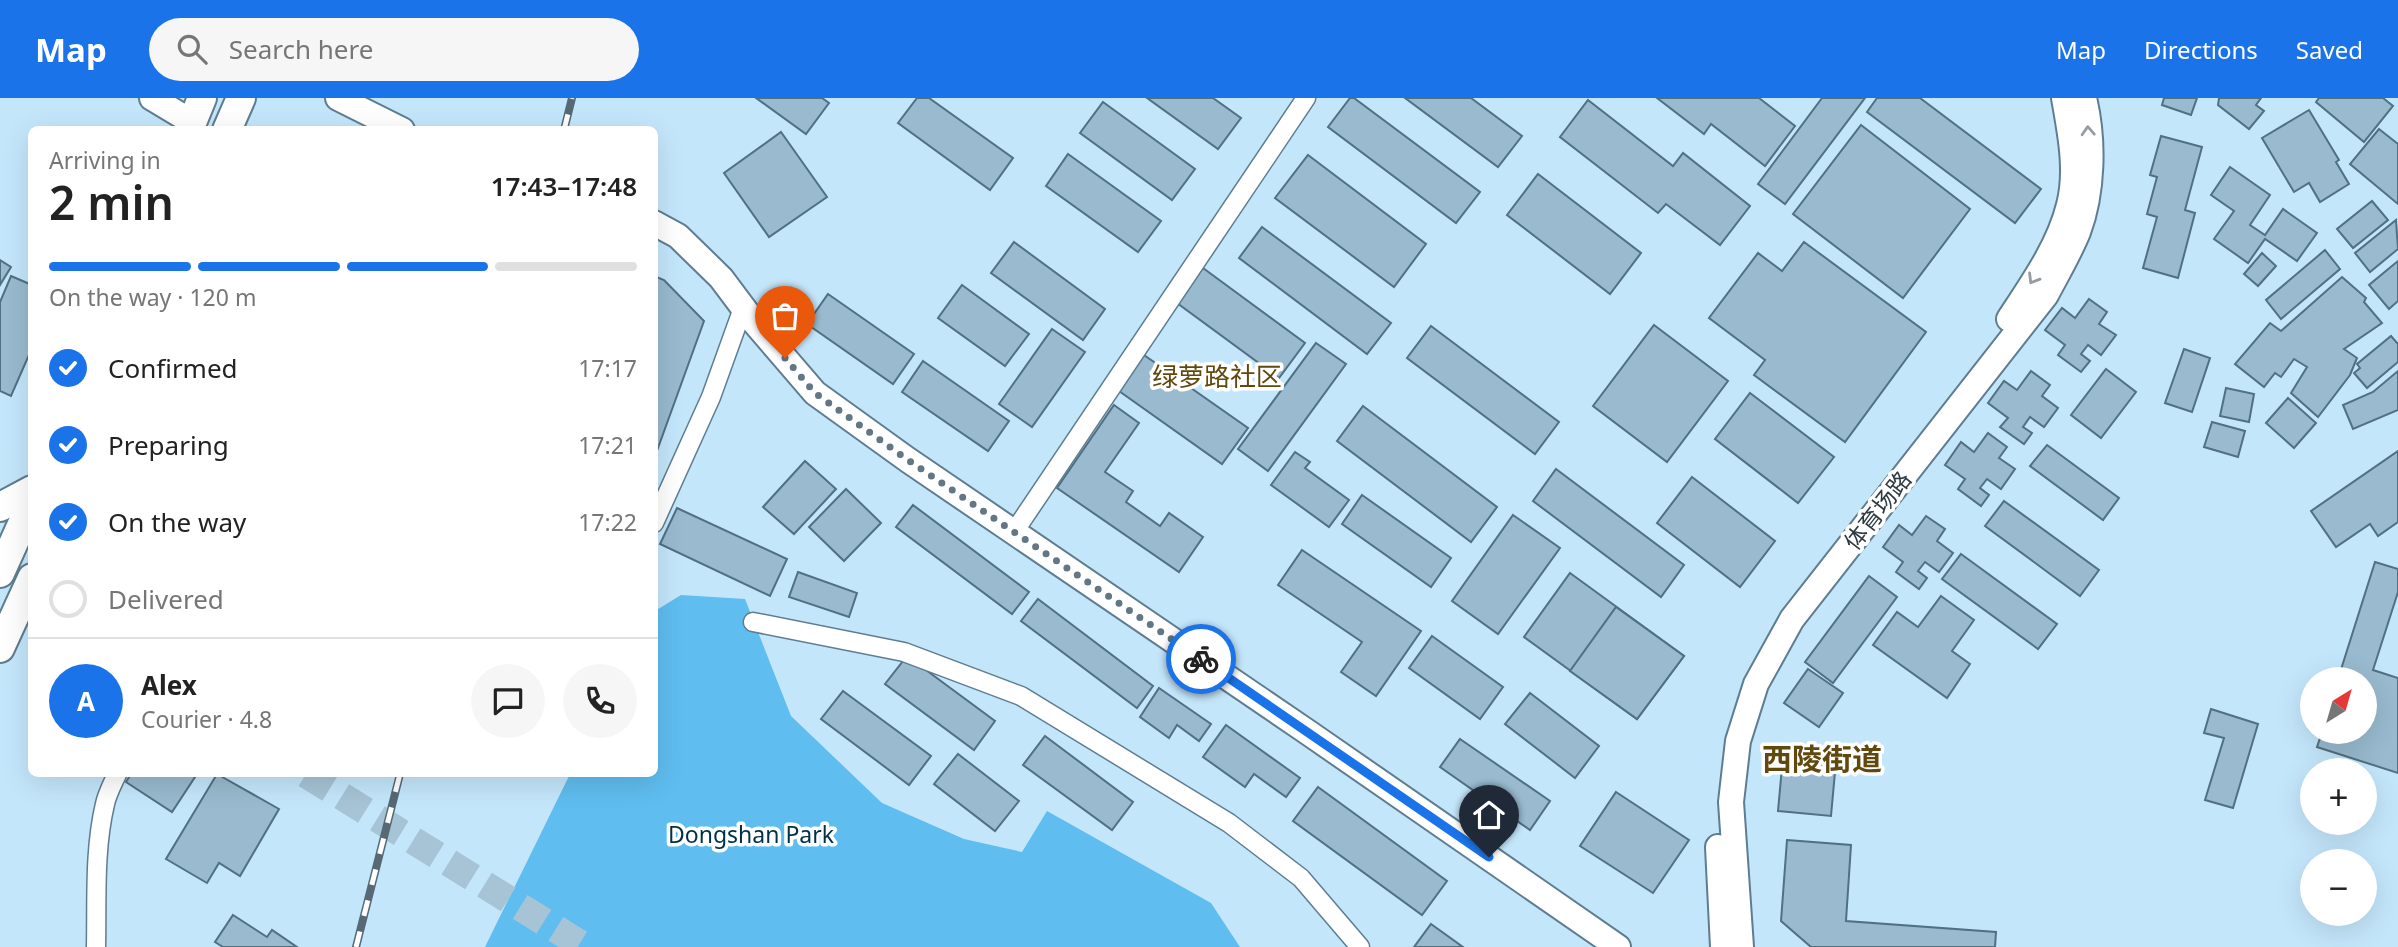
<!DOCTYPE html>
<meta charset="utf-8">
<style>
:root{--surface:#fff;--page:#f6f6f6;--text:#222;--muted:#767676;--line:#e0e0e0;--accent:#1a73e8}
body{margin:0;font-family:"Noto Sans","Noto Sans SC",sans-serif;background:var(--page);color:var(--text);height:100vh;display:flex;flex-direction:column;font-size:26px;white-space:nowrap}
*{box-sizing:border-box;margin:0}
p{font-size:23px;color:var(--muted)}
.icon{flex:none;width:38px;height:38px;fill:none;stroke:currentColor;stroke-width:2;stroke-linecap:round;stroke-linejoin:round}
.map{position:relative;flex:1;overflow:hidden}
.panel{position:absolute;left:28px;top:28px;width:630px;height:651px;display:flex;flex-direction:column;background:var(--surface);border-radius:10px;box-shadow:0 7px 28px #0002}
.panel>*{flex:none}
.needle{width:46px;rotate:37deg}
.fabs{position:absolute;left:2300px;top:569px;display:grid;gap:14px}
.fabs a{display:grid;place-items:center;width:77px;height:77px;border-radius:50%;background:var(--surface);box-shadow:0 7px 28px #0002;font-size:35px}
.pin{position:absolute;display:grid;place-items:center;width:60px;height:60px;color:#fff;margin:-72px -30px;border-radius:50% 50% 50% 0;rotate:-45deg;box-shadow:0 0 7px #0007}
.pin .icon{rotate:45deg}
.courier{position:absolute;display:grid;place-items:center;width:70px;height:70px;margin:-35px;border:5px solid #1a73e8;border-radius:50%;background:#fff;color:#222;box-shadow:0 2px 9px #0007}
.headline em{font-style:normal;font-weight:600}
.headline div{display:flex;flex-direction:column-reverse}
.headline{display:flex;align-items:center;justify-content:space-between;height:119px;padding:0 21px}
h1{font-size:46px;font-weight:600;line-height:52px}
.bar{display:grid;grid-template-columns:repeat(4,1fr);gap:10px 7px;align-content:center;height:84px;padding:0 21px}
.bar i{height:9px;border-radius:5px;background:var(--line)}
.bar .current{background:var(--accent)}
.bar p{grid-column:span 4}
.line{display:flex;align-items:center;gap:18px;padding:0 21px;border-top:2px solid var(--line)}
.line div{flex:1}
.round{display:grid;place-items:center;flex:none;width:74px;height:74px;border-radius:37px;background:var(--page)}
ol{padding:0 21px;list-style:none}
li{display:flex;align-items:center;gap:21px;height:77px}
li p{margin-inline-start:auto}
li .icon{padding:7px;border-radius:50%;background:var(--accent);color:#fff;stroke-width:4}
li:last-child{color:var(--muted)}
li i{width:38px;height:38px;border:4px solid var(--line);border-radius:50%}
header{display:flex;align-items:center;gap:42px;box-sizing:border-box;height:98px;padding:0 35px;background:var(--accent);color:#fff}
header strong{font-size:33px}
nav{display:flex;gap:38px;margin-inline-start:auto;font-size:24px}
.search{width:490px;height:63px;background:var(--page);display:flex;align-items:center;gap:18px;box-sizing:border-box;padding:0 24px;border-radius:38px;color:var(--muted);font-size:26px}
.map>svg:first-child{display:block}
</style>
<header>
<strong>Map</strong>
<div class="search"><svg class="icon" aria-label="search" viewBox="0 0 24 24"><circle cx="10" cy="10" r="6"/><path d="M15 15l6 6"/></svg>Search here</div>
<nav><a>Map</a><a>Directions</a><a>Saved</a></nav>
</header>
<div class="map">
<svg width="2398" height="849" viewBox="0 0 2398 849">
<rect width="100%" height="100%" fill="#c4e6fb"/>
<polygon fill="#5fbdef" points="681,497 745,501 791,618 882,705 964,741 1022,754 1047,713 1211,805 1240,849 485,849 570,676 654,676 655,513"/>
<g fill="#99bacf" stroke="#517082" stroke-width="2">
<polygon points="756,0 822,0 829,5 806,36"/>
<polygon points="917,0 929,0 1013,60 990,92 898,25"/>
<polygon points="1147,0 1213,0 1241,20 1218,51"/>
<polygon points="1350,0 1354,0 1480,94 1456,125 1328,29"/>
<polygon points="1405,0 1471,0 1522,38 1498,69"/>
<polygon points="1657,0 1759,0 1795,28 1765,68 1711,26 1704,36"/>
<polygon points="1822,0 1865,0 1785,106 1758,86"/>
<polygon points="1877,0 1920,0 2041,91 2015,125 1867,14"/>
<polygon points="2164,0 2197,0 2191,17 2162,7"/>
<polygon points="2219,0 2261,0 2256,7 2264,13 2249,31 2218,7"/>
<polygon points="2319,0 2383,0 2393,8 2364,44 2316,4"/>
<polygon points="1588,2 1673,68 1683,55 1750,108 1720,147 1666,106 1658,115 1560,39"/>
<polygon points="1103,4 1195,71 1172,102 1080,35"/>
<polygon points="2309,12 2339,62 2336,64 2349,86 2320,104 2309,85 2294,94 2262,40"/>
<polygon points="1861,27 1970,111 1903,200 1793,116"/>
<polygon points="2379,31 2398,46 2398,106 2350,66"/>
<polygon points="781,34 827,99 769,139 724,75"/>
<polygon points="2161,38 2202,49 2185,112 2195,115 2178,180 2143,170 2157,119 2147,116 2157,79 2150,77"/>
<polygon points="1068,56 1161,123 1138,154 1046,88"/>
<polygon points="1308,57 1426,146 1394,189 1275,100"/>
<polygon points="2230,69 2270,97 2250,127 2265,137 2283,111 2317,135 2297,163 2265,141 2248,165 2214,141 2234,113 2211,97"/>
<polygon points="1538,76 1641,155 1610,196 1507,117"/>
<polygon points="2372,103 2388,122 2353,150 2337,131"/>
<polygon points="2396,122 2398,151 2370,174 2355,155"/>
<polygon points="1262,129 1391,225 1367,256 1239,160"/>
<polygon points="1014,144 1105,211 1083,242 991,175"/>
<polygon points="1804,144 1926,234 1845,344 1754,277 1765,262 1709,220 1758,155 1782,173"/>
<polygon points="2325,152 2340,171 2281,221 2266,202"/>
<polygon points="2262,155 2276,168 2258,188 2244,176"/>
<polygon points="0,162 11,169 0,187"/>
<polygon points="2398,163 2398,203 2389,211 2369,187"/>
<polygon points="1203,170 1305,245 1279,280 1177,205"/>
<polygon points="11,178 32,187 32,250 11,298 0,293 0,204"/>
<polygon points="654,178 664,182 704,223 654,361"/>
<polygon points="2342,179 2366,200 2364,204 2382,225 2344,251 2357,260 2350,277 2318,319 2291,295 2307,269 2294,261 2281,279 2275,275 2264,289 2235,266 2270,225 2281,233"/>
<polygon points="962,187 1029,236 1005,268 938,220"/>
<polygon points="828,196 914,256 893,286 807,226"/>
<polygon points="2089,201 2107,214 2099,226 2116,237 2101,257 2088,247 2081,256 2090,263 2081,274 2058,257 2065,247 2045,232 2062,210 2075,220"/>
<polygon points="1654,227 1728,283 1667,364 1593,308"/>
<polygon points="1431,228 1559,324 1535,356 1407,260"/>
<polygon points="1052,231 1085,254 1032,329 999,306"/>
<polygon points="2391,238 2398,246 2398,264 2367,290 2354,275 2360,270 2357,266"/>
<polygon points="1316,245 1346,266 1268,373 1238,351"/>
<polygon points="2184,251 2210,260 2192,314 2165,305"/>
<polygon points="1144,257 1248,330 1222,366 1119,293"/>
<polygon points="923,263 1009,323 988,353 902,294"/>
<polygon points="2106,271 2136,294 2101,340 2071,317"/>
<polygon points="2031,273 2050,287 2042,298 2058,310 2044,329 2030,319 2023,329 2032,335 2024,346 2000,329 2008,320 1988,305 2004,283 2017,292"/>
<polygon points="2398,273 2398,312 2353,331 2343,307 2373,294"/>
<polygon points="2226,290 2254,296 2249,324 2220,318"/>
<polygon points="1750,295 1834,359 1798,405 1715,341"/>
<polygon points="2288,300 2316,325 2294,350 2266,325"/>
<polygon points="1114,307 1139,325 1105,374 1133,393 1126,404 1160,428 1169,415 1203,439 1179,474 1057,390"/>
<polygon points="1363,308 1497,409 1471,444 1337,343"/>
<polygon points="2212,324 2245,333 2238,359 2204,349"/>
<polygon points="1988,335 2007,349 1999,360 2015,371 2001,391 1987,381 1980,390 1989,397 1981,408 1958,391 1965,381 1945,367 1961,344 1974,354"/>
<polygon points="2047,347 2119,400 2103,422 2030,368"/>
<polygon points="2398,353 2398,424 2378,438 2370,426 2336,449 2311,413"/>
<polygon points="1295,354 1310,364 1305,370 1349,402 1329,429 1271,387"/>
<polygon points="805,363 836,391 794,436 763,409"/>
<polygon points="1556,371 1684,467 1661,499 1533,403"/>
<polygon points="1692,379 1775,443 1740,489 1657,425"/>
<polygon points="846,391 881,425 844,463 809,429"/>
<polygon points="1362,397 1451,460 1431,489 1342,426"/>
<polygon points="2004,403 2099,472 2080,498 1985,428"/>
<polygon points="913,407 1029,494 1012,516 896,429"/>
<polygon points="677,410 787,461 770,498 660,446"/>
<polygon points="1513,417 1560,450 1498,536 1452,503"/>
<polygon points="1926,418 1945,431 1937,443 1953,455 1939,474 1925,464 1918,473 1927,480 1919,491 1896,474 1903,464 1883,449 1899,427 1912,437"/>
<polygon points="1302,452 1421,533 1376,598 1341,574 1362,544 1278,487"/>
<polygon points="1961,456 2057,526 2038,551 1942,481"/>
<polygon points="2375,464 2398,471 2398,494 2373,572 2398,580 2398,675 2317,649 2322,634 2364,634 2364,581 2338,581"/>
<polygon points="798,474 857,495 849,519 789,499"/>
<polygon points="1570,475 1684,558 1637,621 1524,539"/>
<polygon points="1869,478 1897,499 1833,585 1805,564"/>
<polygon points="1941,498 1974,522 1952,553 1970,566 1947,600 1873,547 1897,514 1918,529"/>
<polygon points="1038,501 1153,588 1137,610 1021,523"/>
<polygon points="1616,509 1684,558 1637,621 1570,573"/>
<polygon points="1432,538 1503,589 1480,621 1409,570"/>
<polygon points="907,558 995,623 974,652 885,586"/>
<polygon points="1808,571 1843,595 1819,629 1784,605"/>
<polygon points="1159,590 1211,626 1199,643 1177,627 1169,640 1140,619"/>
<polygon points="843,593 931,658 909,687 821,621"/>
<polygon points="1530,595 1599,648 1575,680 1505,626"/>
<polygon points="2211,611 2258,626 2233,710 2205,702 2224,640 2204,635"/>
<polygon points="1226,627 1300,680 1286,699 1254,676 1245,689 1203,659"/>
<polygon points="1045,638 1133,704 1112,732 1023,667"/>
<polygon points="1460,641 1550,703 1530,732 1440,669"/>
<polygon points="1784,647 1837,652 1831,718 1778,713"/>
<polygon points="958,656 1019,703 995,733 934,686"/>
<polygon points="131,676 197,676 172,714 126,684"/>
<polygon points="217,676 279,711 240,778 219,765 207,785 166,761"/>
<polygon points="1318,689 1447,783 1422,817 1293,723"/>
<polygon points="1616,694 1689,742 1653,795 1580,748"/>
<polygon points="1787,742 1851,747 1846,823 1996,834 1995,849 1811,849 1781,823"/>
<polygon points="233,817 267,839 272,832 297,849 223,849 215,844"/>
<polygon points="1431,826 1463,849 1414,849"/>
</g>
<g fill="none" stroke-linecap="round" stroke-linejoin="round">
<polyline stroke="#a6c4d6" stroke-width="28" stroke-dasharray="28 14" stroke-linecap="butt" points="306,676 585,849"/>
<g stroke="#5e7d90" stroke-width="21">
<g id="street">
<polyline points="654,425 711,299 743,210"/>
<polyline points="1014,434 1306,0"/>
<polyline points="753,524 904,554 1021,598 1229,725 1301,780 1360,849"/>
<path d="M 96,849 C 97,802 94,752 105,706 C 107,696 113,685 117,676"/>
</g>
</g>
<g stroke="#5e7d90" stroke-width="28">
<g id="secondary">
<polyline points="152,0 192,24"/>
<polyline points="338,0 402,32"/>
<polyline points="654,125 678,138 721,180 754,224 815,295 908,362 1306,633 1618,849"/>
<path d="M 2009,221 C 2032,186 2059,148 2069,107 C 2078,73 2070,34 2064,0"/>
<polyline points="1718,749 1723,849"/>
<path d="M 1741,849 L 1731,704 L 1738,643 L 1756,586 L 1792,521 L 2046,197 C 2057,176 2069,156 2078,134 C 2093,94 2094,42 2084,0"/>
</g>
</g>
<g stroke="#5e7d90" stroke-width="32">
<g id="primary">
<polyline points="189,32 202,0"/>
<polyline points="227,32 241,0"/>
<polyline points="0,409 32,392"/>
<polyline points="0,475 32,404"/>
<polyline points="0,550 32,480"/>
</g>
</g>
<use href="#street" stroke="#fff" stroke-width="18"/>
<use href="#secondary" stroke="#fff" stroke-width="24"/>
<use href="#primary" stroke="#fff" stroke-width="28"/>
<g stroke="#566975" stroke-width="8">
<g id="rail">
<polyline points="564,32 572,0"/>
<polyline points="356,849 400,676"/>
</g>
</g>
<use href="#rail" stroke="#fff" stroke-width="5" stroke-dasharray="16" stroke-linecap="butt"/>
</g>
<defs><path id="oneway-chevron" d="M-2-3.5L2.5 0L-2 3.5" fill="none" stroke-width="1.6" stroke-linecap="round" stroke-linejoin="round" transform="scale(1.75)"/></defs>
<g stroke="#969ca1">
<use href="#oneway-chevron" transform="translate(2088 33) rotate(-93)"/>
<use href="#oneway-chevron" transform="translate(2033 181) rotate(121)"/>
</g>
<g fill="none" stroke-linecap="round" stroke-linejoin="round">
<polyline stroke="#627683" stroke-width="7" stroke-dasharray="0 12.6" points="785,260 815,295 908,362 1201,561"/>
<polyline stroke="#1a73e8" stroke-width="9" points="1201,561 1489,759"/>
</g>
<g text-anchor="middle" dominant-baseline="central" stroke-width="7" stroke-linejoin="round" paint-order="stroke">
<g font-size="23" fill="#2d3a43" stroke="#fff">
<text transform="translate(1877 412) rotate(-52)">体育场路</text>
</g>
<g font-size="23" fill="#003148" stroke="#fff">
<text x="751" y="736">Dongshan Park</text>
</g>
<g font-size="26" fill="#61490d" stroke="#fff">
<text x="1217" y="278">绿萝路社区</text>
</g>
<g font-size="30" font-weight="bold" fill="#61490d" stroke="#fff">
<text x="1822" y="660">西陵街道</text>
</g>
</g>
</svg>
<div class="fabs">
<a><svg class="needle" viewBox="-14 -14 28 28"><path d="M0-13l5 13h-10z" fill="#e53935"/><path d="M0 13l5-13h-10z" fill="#767676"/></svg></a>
<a>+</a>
<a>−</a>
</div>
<div class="pin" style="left:785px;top:260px;background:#ea580c"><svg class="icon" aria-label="bag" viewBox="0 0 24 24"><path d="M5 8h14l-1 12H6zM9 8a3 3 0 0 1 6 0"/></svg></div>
<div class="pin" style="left:1489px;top:759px;background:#1f2937"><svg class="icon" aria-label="home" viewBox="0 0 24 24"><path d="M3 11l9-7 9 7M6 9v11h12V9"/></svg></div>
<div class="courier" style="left:1201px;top:561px"><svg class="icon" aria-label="bike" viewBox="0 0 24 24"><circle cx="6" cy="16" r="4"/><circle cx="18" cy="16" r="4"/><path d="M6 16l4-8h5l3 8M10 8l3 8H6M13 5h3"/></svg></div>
<section class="panel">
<div class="headline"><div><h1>2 min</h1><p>Arriving in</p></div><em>17:43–17:48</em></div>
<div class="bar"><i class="current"></i><i class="current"></i><i class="current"></i><i></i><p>On the way · 120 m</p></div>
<ol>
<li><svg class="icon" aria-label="check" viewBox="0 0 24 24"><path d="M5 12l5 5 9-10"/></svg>Confirmed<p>17:17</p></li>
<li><svg class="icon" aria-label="check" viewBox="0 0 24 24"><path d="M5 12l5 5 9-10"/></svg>Preparing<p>17:21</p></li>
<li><svg class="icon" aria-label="check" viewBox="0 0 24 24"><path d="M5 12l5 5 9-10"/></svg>On the way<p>17:22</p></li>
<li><i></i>Delivered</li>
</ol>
<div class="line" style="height:126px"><b class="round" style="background:var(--accent);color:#fff">A</b><div><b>Alex</b><p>Courier · 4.8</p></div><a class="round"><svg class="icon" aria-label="chat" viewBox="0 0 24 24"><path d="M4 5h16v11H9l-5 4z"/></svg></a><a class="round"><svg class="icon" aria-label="phone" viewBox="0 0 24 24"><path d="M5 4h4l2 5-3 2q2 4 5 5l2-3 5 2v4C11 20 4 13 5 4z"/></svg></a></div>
</section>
</div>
